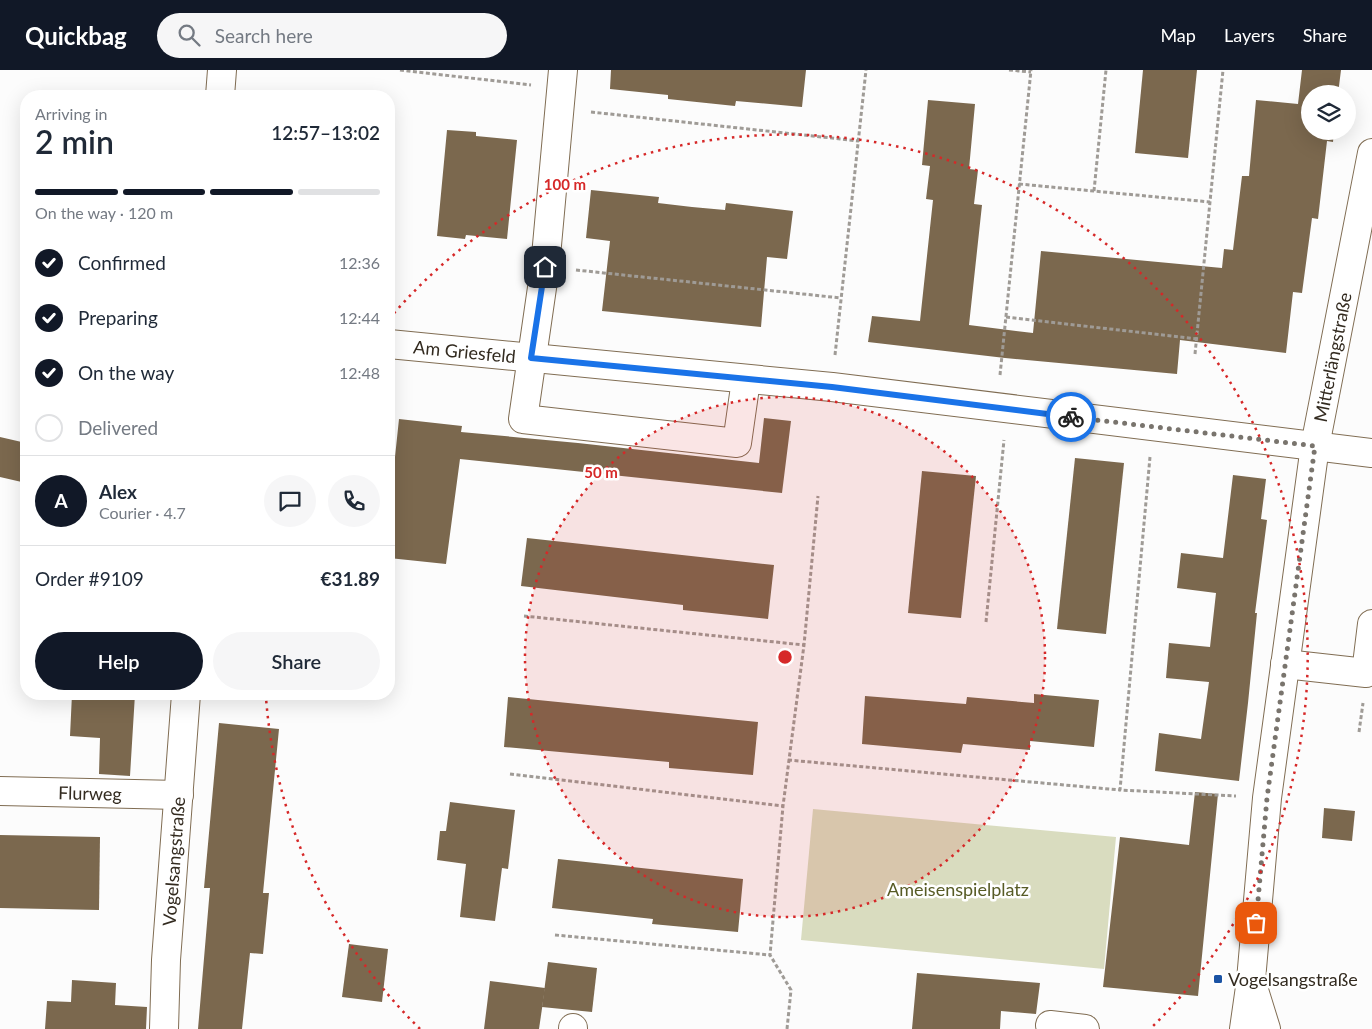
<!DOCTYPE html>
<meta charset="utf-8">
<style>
:root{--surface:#fff;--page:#f6f6f7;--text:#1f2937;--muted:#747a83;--line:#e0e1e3;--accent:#111827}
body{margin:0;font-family:Lato,sans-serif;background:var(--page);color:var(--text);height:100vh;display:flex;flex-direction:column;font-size:19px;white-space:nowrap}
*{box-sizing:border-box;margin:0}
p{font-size:16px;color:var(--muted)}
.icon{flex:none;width:28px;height:28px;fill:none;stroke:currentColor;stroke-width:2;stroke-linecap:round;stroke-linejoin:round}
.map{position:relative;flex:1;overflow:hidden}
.side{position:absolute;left:20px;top:20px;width:375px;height:610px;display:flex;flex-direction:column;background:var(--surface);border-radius:20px;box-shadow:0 5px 20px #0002}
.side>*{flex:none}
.tools{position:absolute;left:1301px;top:15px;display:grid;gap:10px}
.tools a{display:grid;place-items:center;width:55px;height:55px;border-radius:50%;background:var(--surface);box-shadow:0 5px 20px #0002;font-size:25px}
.pin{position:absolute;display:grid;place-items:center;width:42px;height:42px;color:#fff;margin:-21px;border-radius:10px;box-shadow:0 2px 8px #0006}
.courier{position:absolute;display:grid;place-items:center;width:50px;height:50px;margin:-25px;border:4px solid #1a73e8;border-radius:50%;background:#fff;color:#222;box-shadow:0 1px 6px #0007}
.head em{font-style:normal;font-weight:600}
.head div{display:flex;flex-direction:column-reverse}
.head{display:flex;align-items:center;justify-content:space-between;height:85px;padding:0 15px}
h1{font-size:32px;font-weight:600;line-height:38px}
.bar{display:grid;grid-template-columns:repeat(4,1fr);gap:8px 5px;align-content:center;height:60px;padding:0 15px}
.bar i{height:6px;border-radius:4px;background:var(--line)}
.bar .current{background:var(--accent)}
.bar p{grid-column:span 4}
.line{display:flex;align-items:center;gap:12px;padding:0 15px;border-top:1px solid var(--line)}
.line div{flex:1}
.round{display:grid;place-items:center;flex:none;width:52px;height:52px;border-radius:26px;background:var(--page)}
ol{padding:0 15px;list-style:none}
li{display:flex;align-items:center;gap:15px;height:55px}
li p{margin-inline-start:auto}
li .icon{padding:5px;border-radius:50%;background:var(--accent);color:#fff;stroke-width:4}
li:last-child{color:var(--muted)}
li i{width:28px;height:28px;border:2px solid var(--line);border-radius:50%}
.primary-button{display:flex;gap:10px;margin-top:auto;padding:10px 15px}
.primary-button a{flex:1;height:58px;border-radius:30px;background:var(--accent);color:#fff;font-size:20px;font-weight:600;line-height:58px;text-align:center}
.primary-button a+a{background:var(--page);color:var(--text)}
header{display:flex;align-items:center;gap:30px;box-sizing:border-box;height:70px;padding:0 25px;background:var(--accent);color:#fff}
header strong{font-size:24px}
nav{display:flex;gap:28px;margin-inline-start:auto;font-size:18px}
.search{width:350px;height:45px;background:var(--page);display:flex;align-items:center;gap:12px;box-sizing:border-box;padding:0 18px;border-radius:28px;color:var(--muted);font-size:19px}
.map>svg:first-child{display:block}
</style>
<header>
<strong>Quickbag</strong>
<div class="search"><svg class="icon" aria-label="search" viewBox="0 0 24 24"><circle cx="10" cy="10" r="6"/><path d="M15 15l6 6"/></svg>Search here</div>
<nav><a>Map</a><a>Layers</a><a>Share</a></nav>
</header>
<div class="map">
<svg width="1372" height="959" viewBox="0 0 1372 959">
<rect width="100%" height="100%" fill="#fcfcfc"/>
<polygon fill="#d9dcbf" points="813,739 1116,767 1104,899 801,870"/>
<g fill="#7b684e">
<polygon points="611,0 806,0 802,37 736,31 735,36 668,29 668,25 610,19"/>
<polygon points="1143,0 1197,0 1188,88 1135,83"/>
<polygon points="1302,0 1341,0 1338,24 1310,24 1310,61 1334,61 1333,72 1327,71 1318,149 1312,148 1302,223 1293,222 1286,283 1180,270 1177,304 1005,288 868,272 872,246 920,251 933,130 926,129 930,96 922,95 928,30 975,34 969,99 978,100 974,134 982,135 969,255 1033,263 1041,181 1222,198 1224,179 1233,180 1242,106 1249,106 1256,30 1298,34"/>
<polygon points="447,60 476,62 476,66 517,70 507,169 466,165 465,169 437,166"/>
<polygon points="591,120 659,127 658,133 692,137 725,140 726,133 793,141 787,189 767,187 761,257 602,241 610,171 586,168"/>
<polygon points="764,348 791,351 782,423 460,389 446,494 389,488 389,444 399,349 462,356 461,362 578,373 759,393"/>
<polygon points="0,367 26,373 26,413 0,407"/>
<polygon points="1075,388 1124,393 1106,564 1057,559"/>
<polygon points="922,401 976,406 961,548 908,543"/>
<polygon points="1233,405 1266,409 1261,449 1267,450 1255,543 1257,543 1248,633 1239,711 1155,701 1159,663 1201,669 1209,612 1166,608 1169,573 1210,577 1216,523 1177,518 1181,483 1223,488"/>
<polygon points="527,468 774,495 768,549 683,540 683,535 521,516"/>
<polygon points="72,624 135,624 130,706 99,704 100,668 70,666"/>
<polygon points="1034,624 1099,630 1094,677 1030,671 1030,680 963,674 961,683 862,674 865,626 966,634 967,627 1034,633"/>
<polygon points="508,627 758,652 753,705 669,698 669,692 504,677"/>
<polygon points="219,653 279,659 263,823 269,823 263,884 250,883 242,959 198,959 210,818 204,818"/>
<polygon points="1195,722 1218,724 1198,926 1103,917 1120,767 1189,775"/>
<polygon points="450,732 515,740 508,799 502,798 495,851 460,847 466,794 437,790 440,761 446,761"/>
<polygon points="1324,738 1355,741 1352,771 1322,768"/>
<polygon points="0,765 100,767 99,840 0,838"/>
<polygon points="558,789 743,809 738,862 652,854 653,849 552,838"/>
<polygon points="349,874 388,879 382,932 342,927"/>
<polygon points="548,892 597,898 592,942 542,937"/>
<polygon points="917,903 1040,913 1036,944 1001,941 1000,959 912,959"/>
<polygon points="72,910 116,913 115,935 147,937 146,959 45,959 47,931 71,932"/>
<polygon points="490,911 545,918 539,959 484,959"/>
</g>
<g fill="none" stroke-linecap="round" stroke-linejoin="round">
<g stroke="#806d53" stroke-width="30">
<g id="minor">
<polyline points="563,0 545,197 523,349 737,373 746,310"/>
<polyline points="220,26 222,0"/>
<path id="s1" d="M 389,274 L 832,317 L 1372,383"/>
<polyline points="1285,594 1366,603 1372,554"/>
<path id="s2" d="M 0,721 L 179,725"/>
<polyline points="1253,917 1266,959"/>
<polyline points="1050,955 1085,959"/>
<polyline points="573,958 573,959"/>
<path id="s3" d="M 164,959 L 166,890 L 186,624"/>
<path id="s4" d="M 1244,959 L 1251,910 L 1267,728 L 1315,376 L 1372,83"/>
</g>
</g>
<g stroke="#9f9b96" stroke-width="3" stroke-dasharray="4 2.5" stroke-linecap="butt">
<polyline points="400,0 531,15"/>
<polyline points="1009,0 1031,2"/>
<polyline points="591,42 859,71"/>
<polyline points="1019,114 1210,132"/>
<polyline points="1094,121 1106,0"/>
<polyline points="576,200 841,228"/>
<polyline points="1006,247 1197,269"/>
<polyline points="1195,284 1223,0"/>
<polyline points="835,285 866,0"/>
<polyline points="1000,305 1031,0"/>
<polyline points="1150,387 1120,720 1236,726"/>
<polyline points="524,546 804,575"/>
<polyline points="986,552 1004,370"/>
<polyline points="1359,662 1363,633"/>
<polyline points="788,690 1120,720"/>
<polyline points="510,704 783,736"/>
<polyline points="555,865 770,885"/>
<polyline points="787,959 791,920 770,885 783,736 804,575 818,426"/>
</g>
<use href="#minor" stroke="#fff" stroke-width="28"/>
</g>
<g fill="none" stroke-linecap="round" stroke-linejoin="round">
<polyline stroke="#79746d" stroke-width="5" stroke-dasharray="0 9" points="1071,347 1315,376 1267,728 1256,853"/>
<polyline stroke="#1a73e8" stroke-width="6" points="545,197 531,288 832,317 1071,347"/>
</g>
<circle cx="785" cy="587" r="260" fill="#d62828" fill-opacity=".12"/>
<g fill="none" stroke="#d62828" stroke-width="2.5" stroke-dasharray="2.5 5">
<circle cx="785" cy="587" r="260"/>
<path d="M420 959A521 521 0 0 1 266 628M389 249A521 521 0 1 1 1150 959"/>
</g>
<rect fill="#1b53a4" stroke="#fff" stroke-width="2" x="1213" y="904" width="10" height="10" rx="2.5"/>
<g text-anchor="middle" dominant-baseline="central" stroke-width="5" stroke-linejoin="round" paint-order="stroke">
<g font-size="18" fill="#332b20" stroke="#fff">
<text stroke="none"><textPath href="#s1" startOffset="76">Am Griesfeld</textPath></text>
<text stroke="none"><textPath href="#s4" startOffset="678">Mitterlängstraße</textPath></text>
<text stroke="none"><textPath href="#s2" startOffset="90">Flurweg</textPath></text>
<text stroke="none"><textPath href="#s3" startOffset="168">Vogelsangstraße</textPath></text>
</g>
<g font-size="18" fill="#575b25" stroke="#fff">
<text x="958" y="819">Ameisenspielplatz</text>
</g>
<g font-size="18" fill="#332b20" stroke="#fff" text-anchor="start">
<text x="1228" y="909">Vogelsangstraße</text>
</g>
</g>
<circle cx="785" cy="587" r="8" fill="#d62828" stroke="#fff" stroke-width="2.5"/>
<g font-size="15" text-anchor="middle" font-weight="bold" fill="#d62828" stroke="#fff" stroke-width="5" stroke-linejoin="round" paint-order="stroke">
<text x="565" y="120">100 m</text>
<text x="601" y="408">50 m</text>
</g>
</svg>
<div class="tools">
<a><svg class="icon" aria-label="layers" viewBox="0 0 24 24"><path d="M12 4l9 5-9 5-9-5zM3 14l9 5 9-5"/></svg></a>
</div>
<div class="pin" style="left:1256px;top:853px;background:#ea580c"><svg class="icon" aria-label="bag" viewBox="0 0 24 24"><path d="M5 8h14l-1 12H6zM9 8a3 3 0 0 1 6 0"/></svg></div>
<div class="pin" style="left:545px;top:197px;background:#1f2937"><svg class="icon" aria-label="home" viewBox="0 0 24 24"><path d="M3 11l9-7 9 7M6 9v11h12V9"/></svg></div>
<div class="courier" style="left:1071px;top:347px"><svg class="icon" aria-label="bike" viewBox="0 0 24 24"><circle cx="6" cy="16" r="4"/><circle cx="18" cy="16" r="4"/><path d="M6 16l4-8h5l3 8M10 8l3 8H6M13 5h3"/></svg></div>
<section class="side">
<div class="head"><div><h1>2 min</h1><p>Arriving in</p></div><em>12:57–13:02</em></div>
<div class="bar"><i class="current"></i><i class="current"></i><i class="current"></i><i></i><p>On the way · 120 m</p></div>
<ol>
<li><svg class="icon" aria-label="check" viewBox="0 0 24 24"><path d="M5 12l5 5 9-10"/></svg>Confirmed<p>12:36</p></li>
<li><svg class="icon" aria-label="check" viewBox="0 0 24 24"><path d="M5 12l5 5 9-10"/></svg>Preparing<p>12:44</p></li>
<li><svg class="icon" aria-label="check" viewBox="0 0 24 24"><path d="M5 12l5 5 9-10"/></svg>On the way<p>12:48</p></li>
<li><i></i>Delivered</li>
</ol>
<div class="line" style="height:90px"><b class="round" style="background:var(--accent);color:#fff">A</b><div><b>Alex</b><p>Courier · 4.7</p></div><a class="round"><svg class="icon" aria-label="chat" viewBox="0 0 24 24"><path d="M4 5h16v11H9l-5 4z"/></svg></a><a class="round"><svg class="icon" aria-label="phone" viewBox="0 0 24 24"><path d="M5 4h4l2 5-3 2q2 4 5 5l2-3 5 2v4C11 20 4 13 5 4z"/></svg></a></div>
<div class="line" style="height:65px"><div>Order #9109</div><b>€31.89</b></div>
<div class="primary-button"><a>Help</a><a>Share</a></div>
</section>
</div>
